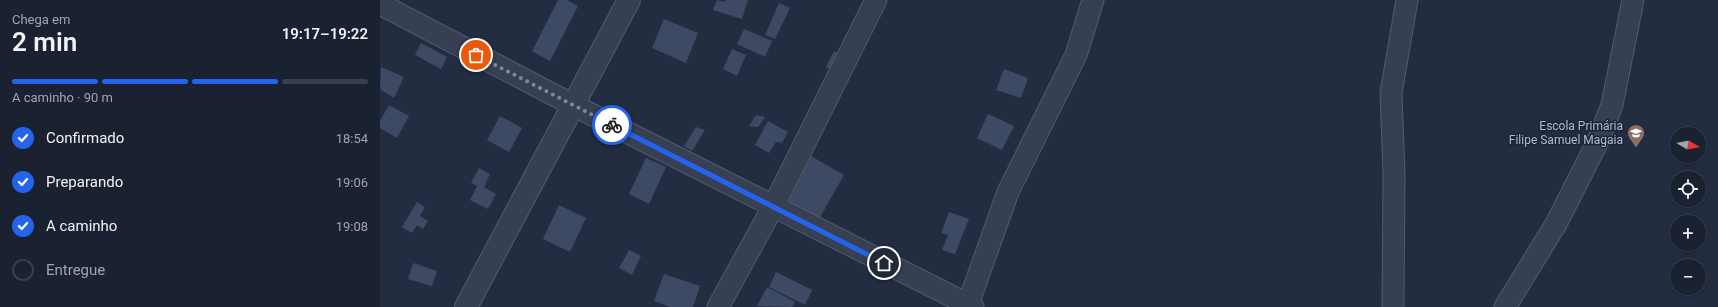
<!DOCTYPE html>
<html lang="pt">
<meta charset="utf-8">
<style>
:root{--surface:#1a2232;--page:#272f3e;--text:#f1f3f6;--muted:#9fa4ac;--line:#383f4d;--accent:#2563eb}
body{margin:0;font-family:Roboto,sans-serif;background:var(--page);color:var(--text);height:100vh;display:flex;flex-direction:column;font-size:15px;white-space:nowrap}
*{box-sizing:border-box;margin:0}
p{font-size:13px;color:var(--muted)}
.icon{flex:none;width:22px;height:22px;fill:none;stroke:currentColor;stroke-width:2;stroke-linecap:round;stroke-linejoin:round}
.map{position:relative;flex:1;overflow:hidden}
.sheet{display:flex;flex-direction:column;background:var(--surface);width:380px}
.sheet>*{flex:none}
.needle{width:26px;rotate:100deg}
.buttons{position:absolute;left:1290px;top:127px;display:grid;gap:8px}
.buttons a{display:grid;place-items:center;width:36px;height:36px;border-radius:50%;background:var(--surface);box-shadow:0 2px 6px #0003,0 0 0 1px var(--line);font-size:20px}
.pin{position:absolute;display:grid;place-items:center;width:34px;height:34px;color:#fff;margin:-17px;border:2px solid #fff;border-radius:50%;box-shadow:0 1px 4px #0007}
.courier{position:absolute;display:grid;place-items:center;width:40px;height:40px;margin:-20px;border:3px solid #2563eb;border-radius:50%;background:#fff;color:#222;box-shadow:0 1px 5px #0007}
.head em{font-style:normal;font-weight:600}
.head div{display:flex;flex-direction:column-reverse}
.head{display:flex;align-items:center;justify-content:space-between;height:68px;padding:0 12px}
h1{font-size:26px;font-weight:600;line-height:30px}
.bar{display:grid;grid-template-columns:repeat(4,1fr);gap:6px 4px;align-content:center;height:48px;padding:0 12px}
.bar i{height:5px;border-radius:3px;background:var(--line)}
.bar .selected{background:var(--accent)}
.bar p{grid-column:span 4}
ol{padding:0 12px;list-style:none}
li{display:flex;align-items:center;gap:12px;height:44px}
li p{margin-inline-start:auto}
li .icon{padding:4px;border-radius:50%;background:var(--accent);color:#fff;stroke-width:4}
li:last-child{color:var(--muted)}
li i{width:22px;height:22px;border:2px solid var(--line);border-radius:50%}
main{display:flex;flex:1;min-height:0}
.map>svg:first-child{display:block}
</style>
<main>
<section class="sheet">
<div class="head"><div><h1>2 min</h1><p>Chega em</p></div><em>19:17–19:22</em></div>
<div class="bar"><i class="selected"></i><i class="selected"></i><i class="selected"></i><i></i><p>A caminho · 90 m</p></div>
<ol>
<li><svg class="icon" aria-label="check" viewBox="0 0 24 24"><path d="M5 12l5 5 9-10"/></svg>Confirmado<p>18:54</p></li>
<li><svg class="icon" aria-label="check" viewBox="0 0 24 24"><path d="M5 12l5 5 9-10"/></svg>Preparando<p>19:06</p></li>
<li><svg class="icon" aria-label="check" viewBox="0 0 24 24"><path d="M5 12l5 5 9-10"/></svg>A caminho<p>19:08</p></li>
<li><i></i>Entregue</li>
</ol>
</section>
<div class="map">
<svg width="1338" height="307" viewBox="0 0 1338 307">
<rect width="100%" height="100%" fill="#232d42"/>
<g fill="#3e4963">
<polygon points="178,0 187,0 198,6 170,61 152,51"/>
<polygon points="337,0 345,2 345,0 368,0 362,19 333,10"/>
<polygon points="399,3 410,8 395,39 385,35"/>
<polygon points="284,19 318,33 306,63 272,48"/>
<polygon points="364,29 392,41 385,57 357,44"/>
<polygon points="41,43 67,57 61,69 35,55"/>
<polygon points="352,49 366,55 357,76 343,69"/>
<polygon points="454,51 463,56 455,72 446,67"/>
<polygon points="1,67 24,77 14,98 0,89"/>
<polygon points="624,69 648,78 641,98 616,90"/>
<polygon points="9,105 29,116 17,138 0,128 0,121"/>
<polygon points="608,114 634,126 622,150 597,138"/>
<polygon points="376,115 385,117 378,127 369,126"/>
<polygon points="120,116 142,128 129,152 107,140"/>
<polygon points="388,121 408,132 402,143 396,142 389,153 375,145"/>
<polygon points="316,127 325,130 312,151 304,146"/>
<polygon points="431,156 464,175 439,219 406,200"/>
<polygon points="266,158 286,167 269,204 249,194"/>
<polygon points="99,168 110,174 104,187 116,194 108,209 90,200 97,186 91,183"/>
<polygon points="37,202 45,207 40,216 48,221 43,229 37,225 32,233 22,227"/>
<polygon points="179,205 206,218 190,252 163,239"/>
<polygon points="569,212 589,219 575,254 562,250 568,235 561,233"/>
<polygon points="249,250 261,256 252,275 239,268"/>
<polygon points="33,263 57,271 52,286 28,279"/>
<polygon points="396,272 432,290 425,305 389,287"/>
<polygon points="284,274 320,286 313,307 290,307 274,301"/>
<polygon points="387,287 415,302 412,307 377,306"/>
</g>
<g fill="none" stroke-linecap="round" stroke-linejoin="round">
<g stroke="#525a6c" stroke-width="23">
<g id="minor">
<polyline points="0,4 193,105 593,307"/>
<polyline points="338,307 393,207 496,0"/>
<polyline points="587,307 628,192 696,55 713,0"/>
<polyline points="1013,307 1014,175 1011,93 1027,0"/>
<polyline points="1125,307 1176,224 1218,141 1232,105 1253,0"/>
</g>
</g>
<g stroke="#525a6c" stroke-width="24">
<polyline id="tertiary" points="86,307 249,0"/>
</g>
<use href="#minor" stroke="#373f52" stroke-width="21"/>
<use href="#tertiary" stroke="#373f52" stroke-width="22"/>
</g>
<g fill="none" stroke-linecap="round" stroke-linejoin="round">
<polyline stroke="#81899c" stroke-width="4" stroke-dasharray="0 7.2" points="96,55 232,125"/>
<polyline stroke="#2563eb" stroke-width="5" points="232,125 504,263"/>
</g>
<defs>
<g id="school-pin" transform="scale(0.9)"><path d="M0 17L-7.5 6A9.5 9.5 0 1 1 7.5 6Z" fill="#8d6e63" stroke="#1c2437"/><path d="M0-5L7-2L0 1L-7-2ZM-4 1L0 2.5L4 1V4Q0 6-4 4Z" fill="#fff"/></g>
</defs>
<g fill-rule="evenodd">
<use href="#school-pin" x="1256" y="133"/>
</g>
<g text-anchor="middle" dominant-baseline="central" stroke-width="3" stroke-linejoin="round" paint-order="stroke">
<g font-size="12" fill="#b4bbcc" stroke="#1c2437" text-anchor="end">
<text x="1243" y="126">Escola Primária<tspan x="1243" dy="14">Filipe Samuel Magaia</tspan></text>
</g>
</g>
</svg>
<div class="buttons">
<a><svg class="needle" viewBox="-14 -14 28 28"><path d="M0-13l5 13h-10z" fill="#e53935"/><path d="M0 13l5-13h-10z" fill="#9fa4ac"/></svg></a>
<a><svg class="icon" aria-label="locate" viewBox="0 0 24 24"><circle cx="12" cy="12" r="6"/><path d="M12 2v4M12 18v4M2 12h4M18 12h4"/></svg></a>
<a>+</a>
<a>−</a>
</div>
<div class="pin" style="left:96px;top:55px;background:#ea580c"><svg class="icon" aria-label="bag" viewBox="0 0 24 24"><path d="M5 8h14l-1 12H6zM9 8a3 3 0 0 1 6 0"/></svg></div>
<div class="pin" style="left:504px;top:263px;background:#1f2937"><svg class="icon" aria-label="home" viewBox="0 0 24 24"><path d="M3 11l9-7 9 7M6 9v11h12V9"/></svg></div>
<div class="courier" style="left:232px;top:125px"><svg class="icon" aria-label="bike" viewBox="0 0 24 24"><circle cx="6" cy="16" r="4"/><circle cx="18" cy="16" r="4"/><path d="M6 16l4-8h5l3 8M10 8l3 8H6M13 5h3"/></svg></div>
</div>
</main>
